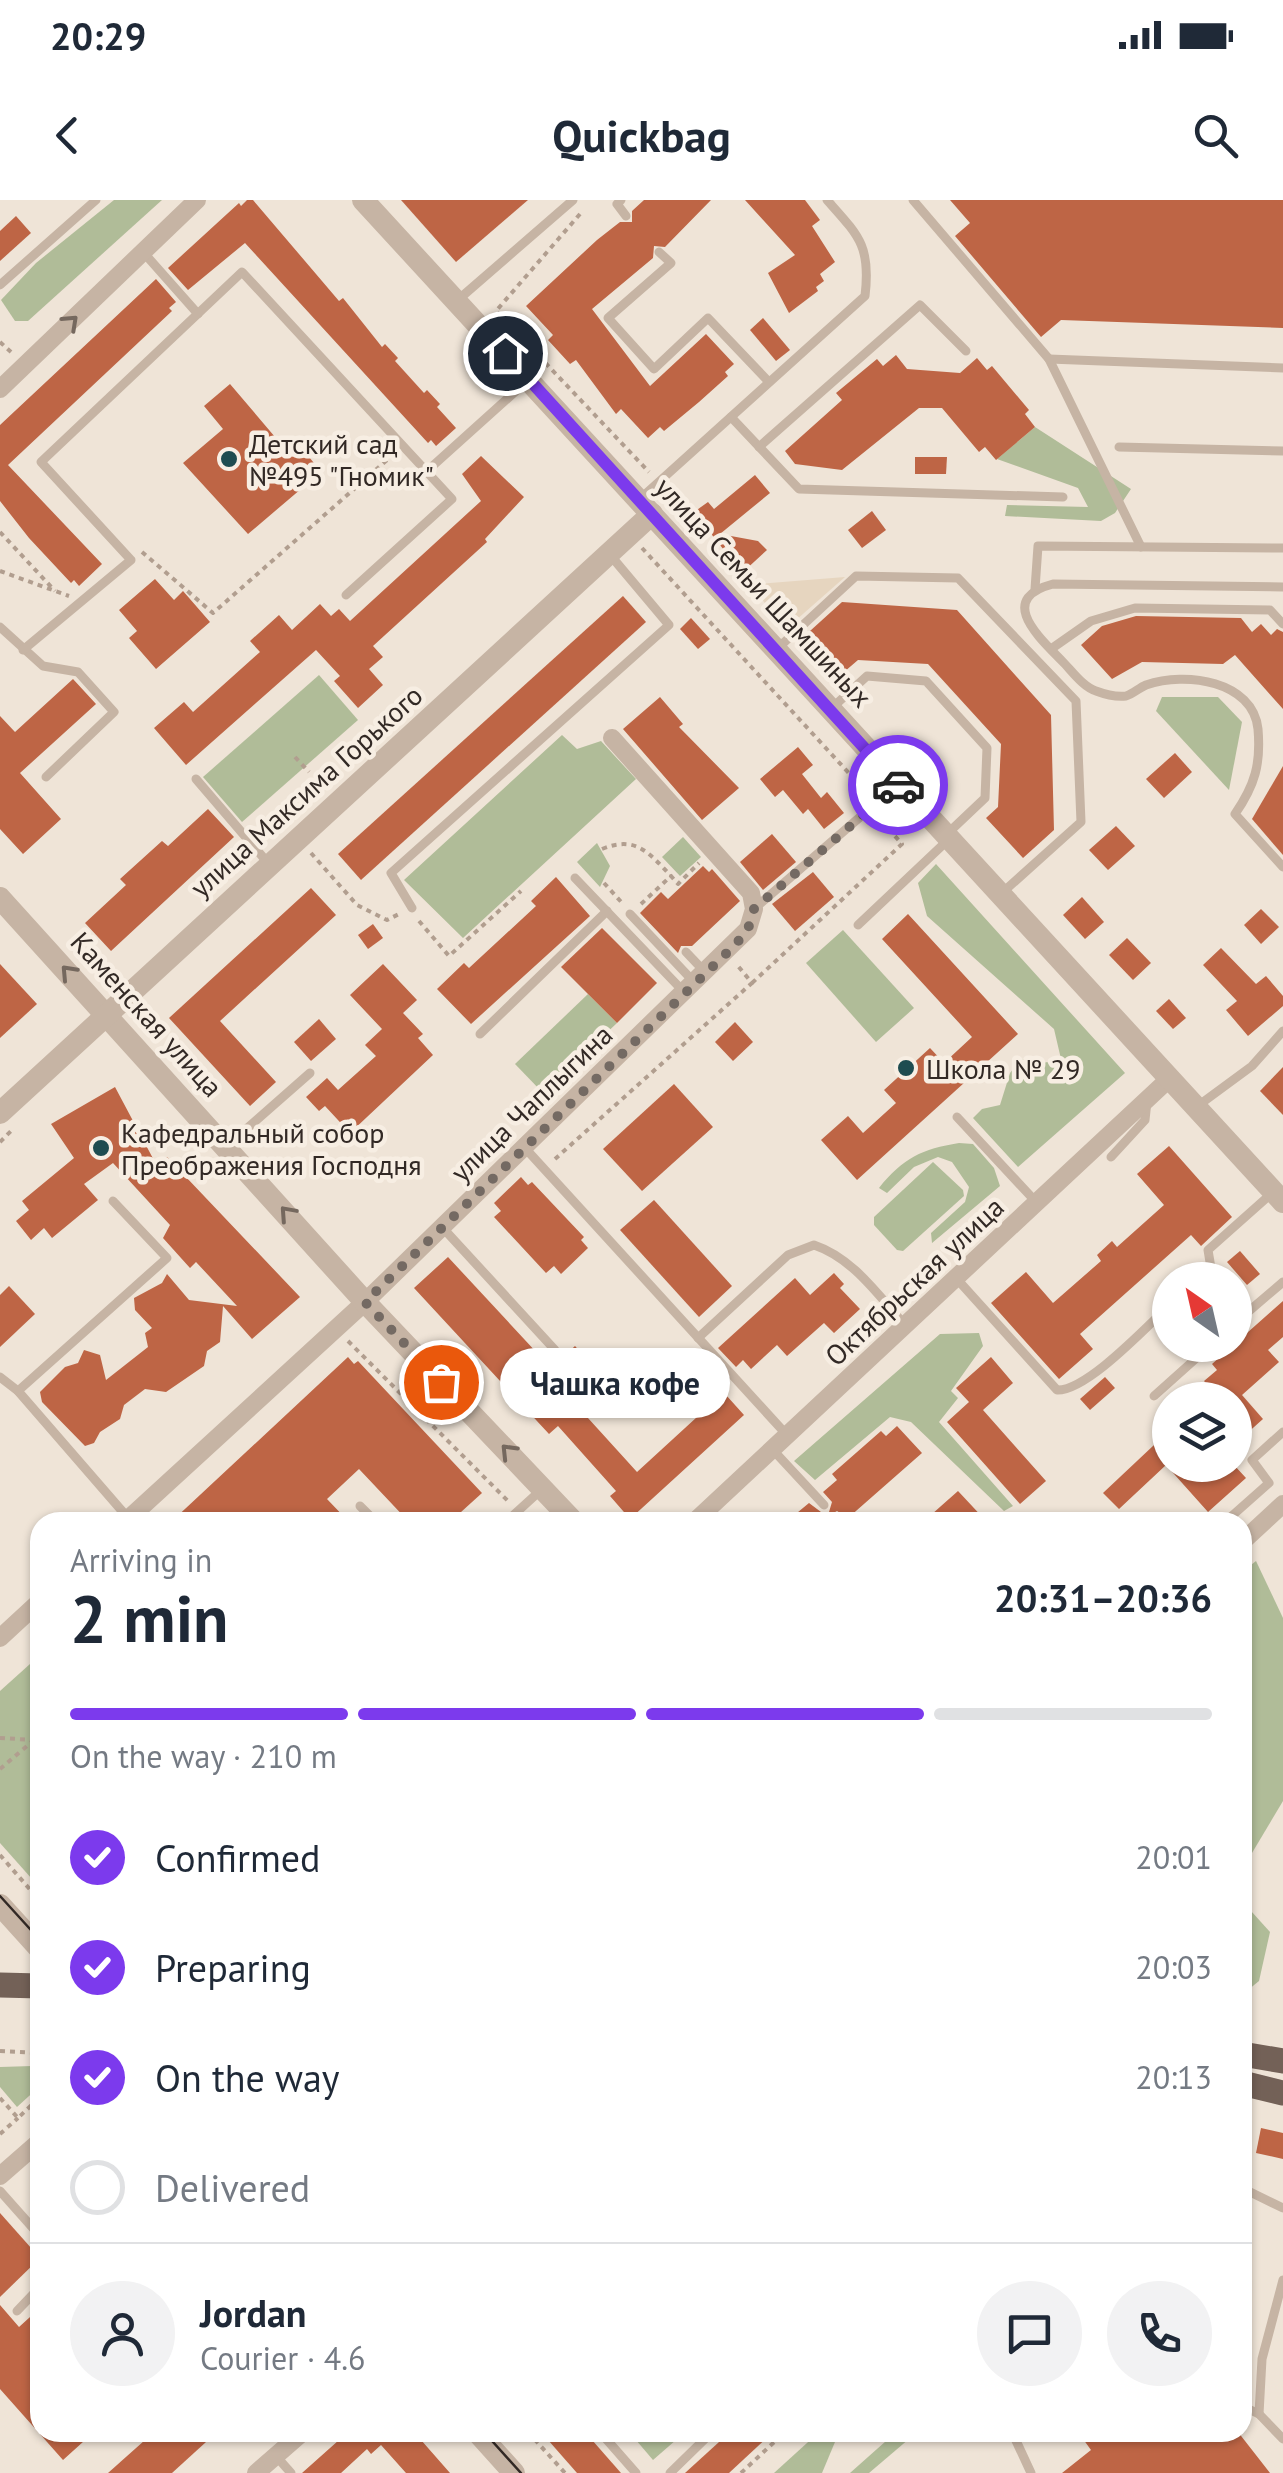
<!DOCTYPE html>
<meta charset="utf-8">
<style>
:root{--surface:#fff;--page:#f2f2f3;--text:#1f2937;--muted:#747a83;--line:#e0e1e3;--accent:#7c3aed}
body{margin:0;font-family:"PT Sans",sans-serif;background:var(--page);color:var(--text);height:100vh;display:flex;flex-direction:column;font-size:38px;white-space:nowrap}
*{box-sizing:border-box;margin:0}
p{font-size:32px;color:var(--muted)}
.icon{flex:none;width:55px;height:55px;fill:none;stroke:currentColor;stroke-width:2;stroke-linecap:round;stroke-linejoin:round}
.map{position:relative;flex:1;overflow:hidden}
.panel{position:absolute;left:30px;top:1312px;width:1222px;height:930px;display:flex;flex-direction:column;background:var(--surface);border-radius:30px;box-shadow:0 2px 8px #0004}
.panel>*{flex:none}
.needle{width:65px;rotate:326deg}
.buttons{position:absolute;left:1152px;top:1062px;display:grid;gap:20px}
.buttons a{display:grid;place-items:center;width:100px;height:100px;border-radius:50%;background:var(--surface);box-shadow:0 2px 8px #0004;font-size:50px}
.pin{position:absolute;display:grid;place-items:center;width:85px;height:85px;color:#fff;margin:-42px;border:5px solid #fff;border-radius:50%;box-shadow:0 2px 10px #0007}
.courier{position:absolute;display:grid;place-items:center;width:100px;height:100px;margin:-50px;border:8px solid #7c3aed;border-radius:50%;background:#fff;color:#222;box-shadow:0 2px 12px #0007}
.bubble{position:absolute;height:70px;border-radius:35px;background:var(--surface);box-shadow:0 2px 8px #0004;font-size:32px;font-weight:700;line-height:70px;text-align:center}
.summary em{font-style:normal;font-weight:700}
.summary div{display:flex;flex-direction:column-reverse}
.summary{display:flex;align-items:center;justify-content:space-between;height:170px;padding:0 40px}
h1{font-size:65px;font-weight:700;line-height:75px}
.bar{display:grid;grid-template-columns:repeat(4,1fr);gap:15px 10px;align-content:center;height:120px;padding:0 40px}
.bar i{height:12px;border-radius:8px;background:var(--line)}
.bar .current{background:var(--accent)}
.bar p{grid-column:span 4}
.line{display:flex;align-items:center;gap:25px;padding:0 40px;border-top:2px solid var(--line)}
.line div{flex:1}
.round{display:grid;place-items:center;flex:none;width:105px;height:105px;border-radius:52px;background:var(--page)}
ol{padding:0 40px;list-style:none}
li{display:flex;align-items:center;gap:30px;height:110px}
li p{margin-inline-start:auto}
li .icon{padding:10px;border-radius:50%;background:var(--accent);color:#fff;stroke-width:4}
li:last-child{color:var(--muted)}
li i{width:55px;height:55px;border:5px solid var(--line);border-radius:50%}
.status{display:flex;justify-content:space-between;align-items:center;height:70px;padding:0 50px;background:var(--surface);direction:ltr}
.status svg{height:28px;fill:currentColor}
header{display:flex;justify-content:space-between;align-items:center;height:130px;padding:0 40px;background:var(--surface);font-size:45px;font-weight:700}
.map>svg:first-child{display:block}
</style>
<div class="status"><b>20:29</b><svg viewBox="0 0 49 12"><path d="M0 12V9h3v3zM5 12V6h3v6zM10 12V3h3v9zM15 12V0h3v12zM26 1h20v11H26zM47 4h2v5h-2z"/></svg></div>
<header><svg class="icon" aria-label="back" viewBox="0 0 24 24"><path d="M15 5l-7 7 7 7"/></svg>Quickbag<svg class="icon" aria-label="search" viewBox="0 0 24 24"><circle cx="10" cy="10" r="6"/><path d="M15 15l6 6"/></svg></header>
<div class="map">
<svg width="1283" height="2273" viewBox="0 0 1283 2273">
<rect width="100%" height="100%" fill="#efe4d7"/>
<g fill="#b0bc98">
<polygon points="114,0 162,0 28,121 15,121 1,100 36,63"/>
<polygon points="1035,227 1131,289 1115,313 1101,321 1005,316 1007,305 1088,307 1078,288 997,259"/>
<polygon points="319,475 358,520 242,622 203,577"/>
<polygon points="1162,497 1218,497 1242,522 1229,590 1156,511"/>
<polygon points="562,535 577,549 601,541 636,579 463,738 404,680"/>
<polygon points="683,637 701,657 680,676 662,657"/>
<polygon points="597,643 610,666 600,687 577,662"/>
<polygon points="936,664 1125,873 1018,967 973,918 982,909 1000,905 1010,873 1021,859 1043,863 1061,859 1054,829 927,716 918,683"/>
<polygon points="843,730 914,808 876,842 806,763"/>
<polygon points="588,794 617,823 543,893 515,864"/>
<path d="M 959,943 L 973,944 L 994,968 L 1000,986 L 932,1043 L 931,1033 L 965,1002 L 969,987 L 952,962 L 938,957 L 914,967 L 887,993 L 879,988 C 903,958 922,949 959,943 Z"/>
<polygon points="933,962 963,990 964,996 903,1051 897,1050 874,1025 874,1017"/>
<polygon points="979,1133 983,1146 951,1191 958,1198 939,1222 1013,1306 1004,1311 911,1222 890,1217 815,1280 794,1261 940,1134"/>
<polygon points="1256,1361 1283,1418 1283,1601 1243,1668 1242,1372"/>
<polygon points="40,1455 40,1688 0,1643 0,1491"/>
<polygon points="1242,1701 1270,1732 1259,1781 1243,1794"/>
<polygon points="32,1866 40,1869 40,1886 17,1907 0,1887 0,1867"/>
<polygon points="630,2233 684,2233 653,2260"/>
<polygon points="818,2233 826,2233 835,2242 822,2273 774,2273"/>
<polygon points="895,2233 916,2233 869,2273 850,2273"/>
</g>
<polygon fill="#e6d5bf" points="845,377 787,428 749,385 770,383"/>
<g fill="#be6545">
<polygon points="247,0 253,0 339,101 343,98 382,147 385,144 398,158 395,161 424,193 427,190 440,204 437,207 456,228 436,246 431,240 428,243 245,43 188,90 168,68 239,3 241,6"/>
<polygon points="401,0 528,0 456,62"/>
<polygon points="644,0 711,0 665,47 654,46 653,58 592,109 650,186 706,134 734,164 725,172 728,176 699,202 664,231 660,227 648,238 621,209 616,214 576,160 570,164 548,140 553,135 526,106 597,40 620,22 632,22 632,11"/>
<polygon points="745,0 805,0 820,20 812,26 835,62 820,74 824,81 816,87 818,91 789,113 768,73 795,55"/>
<polygon points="950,0 1283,0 1283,128 1061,120 1041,137 955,36 970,23"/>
<polygon points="16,16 31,33 0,61 0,31"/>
<polygon points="156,79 176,102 169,108 172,111 8,265 102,364 79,386 74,380 71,383 29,338 0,301 0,225"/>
<polygon points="763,118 790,150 776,161 750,130"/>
<polygon points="896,155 907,169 960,173 977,158 987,170 992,166 1029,210 1025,214 1035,227 996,260 985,247 979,252 942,208 919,208 842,270 795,264 785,251 842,200 836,193 877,159 883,166"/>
<polygon points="230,184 292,257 302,248 321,272 248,334 183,263 223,229 204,206"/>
<polygon points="481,256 524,297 485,339 487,342 373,446 383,457 369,469 383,485 358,508 334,481 340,476 316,450 186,565 154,528 184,502 193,512 260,452 250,441 279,415 292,430 320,404 331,416 339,409 350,421 481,301 462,274"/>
<polygon points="915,257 947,257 946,274 915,274"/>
<polygon points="755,275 770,293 720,334 758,341 767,350 742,373 694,312 708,302 714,309"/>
<polygon points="872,311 886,330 862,348 848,330"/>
<polygon points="155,379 174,400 183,391 210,422 156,469 129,438 137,431 119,410"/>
<polygon points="623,396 646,422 361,680 338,654"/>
<polygon points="842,402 957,410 1051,515 1054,630 1023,658 986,618 998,607 1001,544 928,464 858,460 844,472 810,431"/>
<polygon points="1136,416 1241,418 1252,432 1261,424 1271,435 1277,429 1283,432 1283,509 1235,455 1223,464 1142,462 1112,479 1081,445 1102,426"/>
<polygon points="691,418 710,439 698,449 680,429"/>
<polygon points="73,479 96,504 20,573 61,619 23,654 0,629 0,516 15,532"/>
<polygon points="660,497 683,524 679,527 739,588 702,620 623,529"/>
<polygon points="798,547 813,565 802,574 821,598 827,592 844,613 824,629 808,609 803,614 783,590 775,597 760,579"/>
<polygon points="1175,553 1192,572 1164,598 1146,579"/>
<polygon points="1283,566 1283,655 1252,619"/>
<polygon points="208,609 234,637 111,751 85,723 126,685 120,679 162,641 168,646"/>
<polygon points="1116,626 1135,646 1108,670 1089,650"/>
<polygon points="772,634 796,662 763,690 740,662"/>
<polygon points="703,666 709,672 712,669 740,701 692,746 681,746 678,753 640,713 661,692 668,699"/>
<polygon points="813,672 834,697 795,731 772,704"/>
<polygon points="556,677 590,716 471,824 437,789 464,763 469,768 536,706 531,701"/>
<polygon points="311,688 336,715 220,821 276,882 250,906 169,818"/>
<polygon points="1082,697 1104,722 1085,739 1063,715"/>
<polygon points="1261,709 1279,727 1261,744 1244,725"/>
<polygon points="908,714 1018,834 857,980 821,940 848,916 863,933 896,903 884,890 930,848 944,863 972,837 882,739"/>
<polygon points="373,724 383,738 368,749 358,735"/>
<polygon points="602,728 657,783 617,823 561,767"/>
<polygon points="1127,738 1151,763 1133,780 1109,755"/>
<polygon points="1221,748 1256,784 1266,776 1283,796 1283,806 1248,836 1226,810 1237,801 1203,765"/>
<polygon points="0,764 37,804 0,838"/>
<polygon points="383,764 417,800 403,813 423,834 418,838 433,855 350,933 325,906 319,911 306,897 327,878 338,890 376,856 365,845 382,829 350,795"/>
<polygon points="1169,799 1186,818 1173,829 1156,811"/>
<polygon points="319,819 336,839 311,861 294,842"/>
<polygon points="735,822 753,842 733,861 715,842"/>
<polygon points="1283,867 1283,915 1260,891"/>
<polygon points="674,884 713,927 642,991 603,949"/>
<polygon points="115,887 157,966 167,957 300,1097 252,1139 223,1106 220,1142 207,1151 204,1166 166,1192 145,1189 124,1205 120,1219 100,1232 94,1243 85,1246 42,1202 40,1192 65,1167 78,1163 84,1150 100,1155 106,1180 148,1147 145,1133 152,1128 135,1110 134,1098 162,1083 167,1074 189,1100 237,1106 196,1062 190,1068 163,1038 170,1025 113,963 84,984 98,1000 52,1038 44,1028 31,1040 16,1021 29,1010 22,1001 74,958 51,924"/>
<polygon points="1169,946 1232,1017 1201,1046 1191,1035 1080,1134 1093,1149 1059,1179 991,1103 1026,1072 1053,1103 1101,1061 1097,1055 1112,1041 1117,1047 1164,1005 1137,974"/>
<polygon points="521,977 528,985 532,982 584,1037 581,1040 588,1048 561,1074 554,1066 546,1073 494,1017 501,1011 494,1003"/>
<polygon points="654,1000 732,1086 699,1117 620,1030"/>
<polygon points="1240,1051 1260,1074 1247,1085 1227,1062"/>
<polygon points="448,1057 551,1168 575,1146 607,1181 578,1207 637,1272 697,1217 681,1199 698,1183 717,1203 726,1195 744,1215 630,1319 610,1296 616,1291 558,1226 549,1234 414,1088"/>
<polygon points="834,1073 844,1084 840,1088 860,1109 834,1133 824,1123 787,1156 777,1145 751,1169 743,1160 736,1167 718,1148 795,1078 810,1095"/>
<polygon points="9,1086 35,1114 0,1147 0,1095"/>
<polygon points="1283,1101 1283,1137 1268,1150 1279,1162 1242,1195 1263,1219 1235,1244 1235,1200 1221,1200 1204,1181 1217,1170 1212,1164"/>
<polygon points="348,1157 354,1164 358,1161 482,1293 450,1322 409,1322 359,1269 327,1299 349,1322 171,1322"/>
<polygon points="991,1157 1013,1183 983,1210 1046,1281 1020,1304 947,1222 969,1202 956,1188"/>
<polygon points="1105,1177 1115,1188 1090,1210 1080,1199"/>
<polygon points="897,1226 922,1253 848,1318 837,1311 830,1315 830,1322 786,1322 809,1303 821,1312 829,1312 832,1302 823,1292 837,1280 832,1274 881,1231 886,1236"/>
<polygon points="1154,1245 1170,1261 1166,1265 1234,1265 1246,1278 1208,1312 1166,1265 1119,1309 1103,1293"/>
<polygon points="958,1291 987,1322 923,1322"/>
<polygon points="1261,1928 1283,1933 1283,1959 1256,1953"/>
<polygon points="0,2013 40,2058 0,2097"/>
<polygon points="0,2105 19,2127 40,2108 40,2232 94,2232 63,2260 0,2189"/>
<polygon points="154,2232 217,2232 172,2273 108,2273"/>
<polygon points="348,2232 414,2232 450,2273 406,2273 381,2245 371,2254 367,2249 341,2273 302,2273"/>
<polygon points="541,2232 585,2232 621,2273 577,2273"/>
<polygon points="730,2232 773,2232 729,2273 685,2273"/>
<polygon points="1078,2232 1238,2232 1270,2273 1062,2273 1091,2250"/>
</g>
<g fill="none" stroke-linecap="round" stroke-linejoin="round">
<g stroke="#b19e8f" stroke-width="4" stroke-dasharray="5 5" stroke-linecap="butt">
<polyline points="580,14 496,111 649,272"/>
<polyline points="0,142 11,152"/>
<polyline points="0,332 55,391"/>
<polyline points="642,348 869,595"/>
<polyline points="142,352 213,413 395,253"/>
<polyline points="0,371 69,396"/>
<polyline points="295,557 309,572"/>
<path d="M 602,649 C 636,635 649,653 671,676"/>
<polyline points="311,653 357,705 387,720 399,714"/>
<polyline points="604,683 624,705"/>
<polyline points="641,704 671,676 678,684 699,663"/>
<polyline points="419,721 449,756 521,691"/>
<polyline points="752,783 902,644 878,617"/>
<polyline points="0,942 11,931"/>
<polyline points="555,959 752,783 738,766"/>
<polyline points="348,1141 508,1301"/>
<polyline points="0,1538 35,1540 40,1544"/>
<polyline points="0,1569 40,1535"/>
<polyline points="0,1655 40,1701"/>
<polyline points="0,1851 40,1853"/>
<polyline points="0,1898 18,1918 40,1897"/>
<polyline points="0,1934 18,1918"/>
<polyline points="528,2232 565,2273"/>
<polyline points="741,2273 785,2232"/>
</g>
<g stroke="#c6b4a4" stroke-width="9">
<polyline points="621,0 617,4 626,16"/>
<polyline points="913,0 1049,159 1141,347"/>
<polyline points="659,52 671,63 608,118 654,169 708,118 769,182"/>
<polyline points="144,53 198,114"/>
<polyline points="0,85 96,0"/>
<polyline points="459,99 573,0"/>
<polyline points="1049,159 1283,168"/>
<polyline points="731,217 799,289 1063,297"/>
<polyline points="759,247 920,105 966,151"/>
<polyline points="1119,247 1283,251"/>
<polyline points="427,271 527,181"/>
<path d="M 641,298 L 865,96 C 871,46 859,36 827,0"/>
<path d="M 1283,387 L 1053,384 C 996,399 1039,437 1062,461 C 1072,471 1083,487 1096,491 C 1104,494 1117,497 1126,496 C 1133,494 1139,488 1146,485 C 1186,471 1253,481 1258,529 C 1261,564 1255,585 1235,614 L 1283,667"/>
<polyline points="1035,389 1038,346 1283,348"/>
<polyline points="0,427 43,466 78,472 114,512 46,577"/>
<polyline points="778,448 856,376 958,378 1076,501 1081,622 1003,692"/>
<polyline points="1051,449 1091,421 1135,408 1270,410 1283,424"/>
<polyline points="23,450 131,360 41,262 242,72 452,299 346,395"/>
<polyline points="833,507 867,476 926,481 987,548 985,598 947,634"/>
<polyline points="196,579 268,663"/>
<polyline points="575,678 683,791"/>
<polyline points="412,708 391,673 669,425 611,356"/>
<polyline points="754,709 897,585"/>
<polyline points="630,714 693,781"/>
<polyline points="858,725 948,640"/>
<polyline points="686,752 704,771"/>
<polyline points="480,834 607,711"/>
<polyline points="1199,905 1252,866 1283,831"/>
<polyline points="957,917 1037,1003"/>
<polyline points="227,946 310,873"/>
<polyline points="525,948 786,1234"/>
<polyline points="1111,957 1145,920 1147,901"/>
<polyline points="113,1001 167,1058 18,1191 129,1319"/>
<polyline points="442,1027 555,1150"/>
<path d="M 956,1078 L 1057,1190 C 1087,1191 1147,1126 1170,1105"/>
<polyline points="1198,1080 1211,1068 1208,1050 1272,993"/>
<polyline points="1235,1123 1283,1082"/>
<path d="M 698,1138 L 788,1055 L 814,1045 C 853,1058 878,1095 905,1125"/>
<polyline points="0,1177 18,1191"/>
<polyline points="1154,1196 1211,1145"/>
<polyline points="773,1250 824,1305"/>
<polyline points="360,1306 376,1322"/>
<polyline points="837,1319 841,1322"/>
<polyline points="506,1322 541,1290"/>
<polyline points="1225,1322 1269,1283 1252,1260 1283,1232"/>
<polyline points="1242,1988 1283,2008"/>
<polyline points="0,1991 40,2036"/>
<polyline points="17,2111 40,2087"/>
<polyline points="1242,2206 1259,2214 1283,2239"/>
<polyline points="1259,2214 1262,2159 1283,2080"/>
<polyline points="600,2232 636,2273"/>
<polyline points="1012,2232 1031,2273"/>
<polyline points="276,2256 291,2273"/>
<polyline points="670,2273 712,2232"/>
</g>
<g stroke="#c6b4a4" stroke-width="18">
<polyline points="0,189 197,0"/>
<polyline points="125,1322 365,1102 748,729 754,709 751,693 612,538"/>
<polyline points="694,1322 1170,878"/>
<polyline points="1242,1342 1283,1304"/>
<polyline points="0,1438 40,1401"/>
<polyline points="0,1976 40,1941"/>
<polyline points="256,2273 303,2232"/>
</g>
<g stroke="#c6b4a4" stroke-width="22">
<polyline points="363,0 1283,1002"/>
<polyline points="0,698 365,1102 574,1322"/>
<polyline points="0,913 652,314"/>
<polyline points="0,1705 40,1749"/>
<polyline points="477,2232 514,2273"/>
</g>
<g stroke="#736157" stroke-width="25">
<polyline points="0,1785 40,1786"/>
<polyline points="1242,1854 1283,1861"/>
<polyline points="1242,1883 1283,1893"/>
</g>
<g stroke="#322925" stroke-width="2.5">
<polyline points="0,1696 40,1740"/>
<polyline points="484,2232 521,2273"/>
</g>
</g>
<defs><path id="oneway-chevron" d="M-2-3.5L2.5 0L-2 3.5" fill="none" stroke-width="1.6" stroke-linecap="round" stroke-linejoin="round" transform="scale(2.5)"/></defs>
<g stroke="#75685e">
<use href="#oneway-chevron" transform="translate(71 122) rotate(-43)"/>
<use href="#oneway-chevron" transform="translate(68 772) rotate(-133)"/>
<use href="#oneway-chevron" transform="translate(287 1013) rotate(-132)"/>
<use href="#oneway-chevron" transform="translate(508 1251) rotate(-134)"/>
</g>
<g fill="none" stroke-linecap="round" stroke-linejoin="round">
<polyline stroke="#746a63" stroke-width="10" stroke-dasharray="0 18" points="441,1182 365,1102 736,744 748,729 754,709 898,585"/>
<polyline stroke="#7c3aed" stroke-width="12" points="505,153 898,585"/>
</g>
<g fill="#1e4c50" stroke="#f7eee3" stroke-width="4">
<circle cx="229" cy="259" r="10"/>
<circle cx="906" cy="868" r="10"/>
<circle cx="101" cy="948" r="10"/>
</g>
<g text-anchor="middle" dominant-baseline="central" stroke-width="9" stroke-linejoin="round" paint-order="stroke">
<g font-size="28" fill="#322925" stroke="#f7eee3" text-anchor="start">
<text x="249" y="243">Детский сад<tspan x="249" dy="32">№495 "Гномик"</tspan></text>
<text x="926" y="868">Школа № 29</text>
<text x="121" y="932">Кафедральный собор<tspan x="121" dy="32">Преображения Господня</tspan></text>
</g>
<g font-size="28" fill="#322925" stroke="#f7eee3">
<text transform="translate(764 392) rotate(47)">улица Семьи Шамшиных</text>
<text transform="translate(306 591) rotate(-42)">улица Максима Горького</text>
<text transform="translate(147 814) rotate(48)">Каменская улица</text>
<text transform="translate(531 903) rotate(-44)">улица Чаплыгина</text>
<text transform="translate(914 1081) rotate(-43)">Октябрьская улица</text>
</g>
</g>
</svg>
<div class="buttons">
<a><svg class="needle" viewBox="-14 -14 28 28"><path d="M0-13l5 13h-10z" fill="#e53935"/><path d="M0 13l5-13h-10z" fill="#747a83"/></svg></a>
<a><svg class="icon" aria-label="layers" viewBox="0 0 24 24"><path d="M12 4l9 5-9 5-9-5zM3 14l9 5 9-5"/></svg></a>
</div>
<div class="pin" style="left:441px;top:1182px;background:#ea580c"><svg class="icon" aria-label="bag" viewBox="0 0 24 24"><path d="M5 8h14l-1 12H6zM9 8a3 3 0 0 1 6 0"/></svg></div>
<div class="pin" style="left:505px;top:153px;background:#1f2937"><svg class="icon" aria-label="home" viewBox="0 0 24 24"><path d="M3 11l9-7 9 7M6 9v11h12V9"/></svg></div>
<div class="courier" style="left:898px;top:585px"><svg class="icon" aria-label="car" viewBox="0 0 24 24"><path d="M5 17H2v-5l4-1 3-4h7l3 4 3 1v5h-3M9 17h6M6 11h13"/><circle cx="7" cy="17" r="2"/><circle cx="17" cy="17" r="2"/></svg></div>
<div class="bubble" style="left:500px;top:1148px;width:230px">Чашка кофе</div>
<section class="panel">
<div class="summary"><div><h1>2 min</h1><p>Arriving in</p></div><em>20:31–20:36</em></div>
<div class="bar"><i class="current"></i><i class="current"></i><i class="current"></i><i></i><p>On the way · 210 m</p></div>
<ol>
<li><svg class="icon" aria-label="check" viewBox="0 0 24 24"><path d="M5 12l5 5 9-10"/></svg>Confirmed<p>20:01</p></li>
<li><svg class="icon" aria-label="check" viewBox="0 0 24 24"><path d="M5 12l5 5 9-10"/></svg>Preparing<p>20:03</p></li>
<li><svg class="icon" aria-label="check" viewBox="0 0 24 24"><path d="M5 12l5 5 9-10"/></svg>On the way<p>20:13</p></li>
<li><i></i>Delivered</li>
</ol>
<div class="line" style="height:180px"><a class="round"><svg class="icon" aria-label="person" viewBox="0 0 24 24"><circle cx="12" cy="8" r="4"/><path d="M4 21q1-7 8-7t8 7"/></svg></a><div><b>Jordan</b><p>Courier · 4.6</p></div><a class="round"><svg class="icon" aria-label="chat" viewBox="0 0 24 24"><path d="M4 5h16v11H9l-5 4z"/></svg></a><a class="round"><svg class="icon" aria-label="phone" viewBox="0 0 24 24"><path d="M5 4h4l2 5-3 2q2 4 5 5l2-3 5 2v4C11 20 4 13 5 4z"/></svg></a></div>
</section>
</div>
